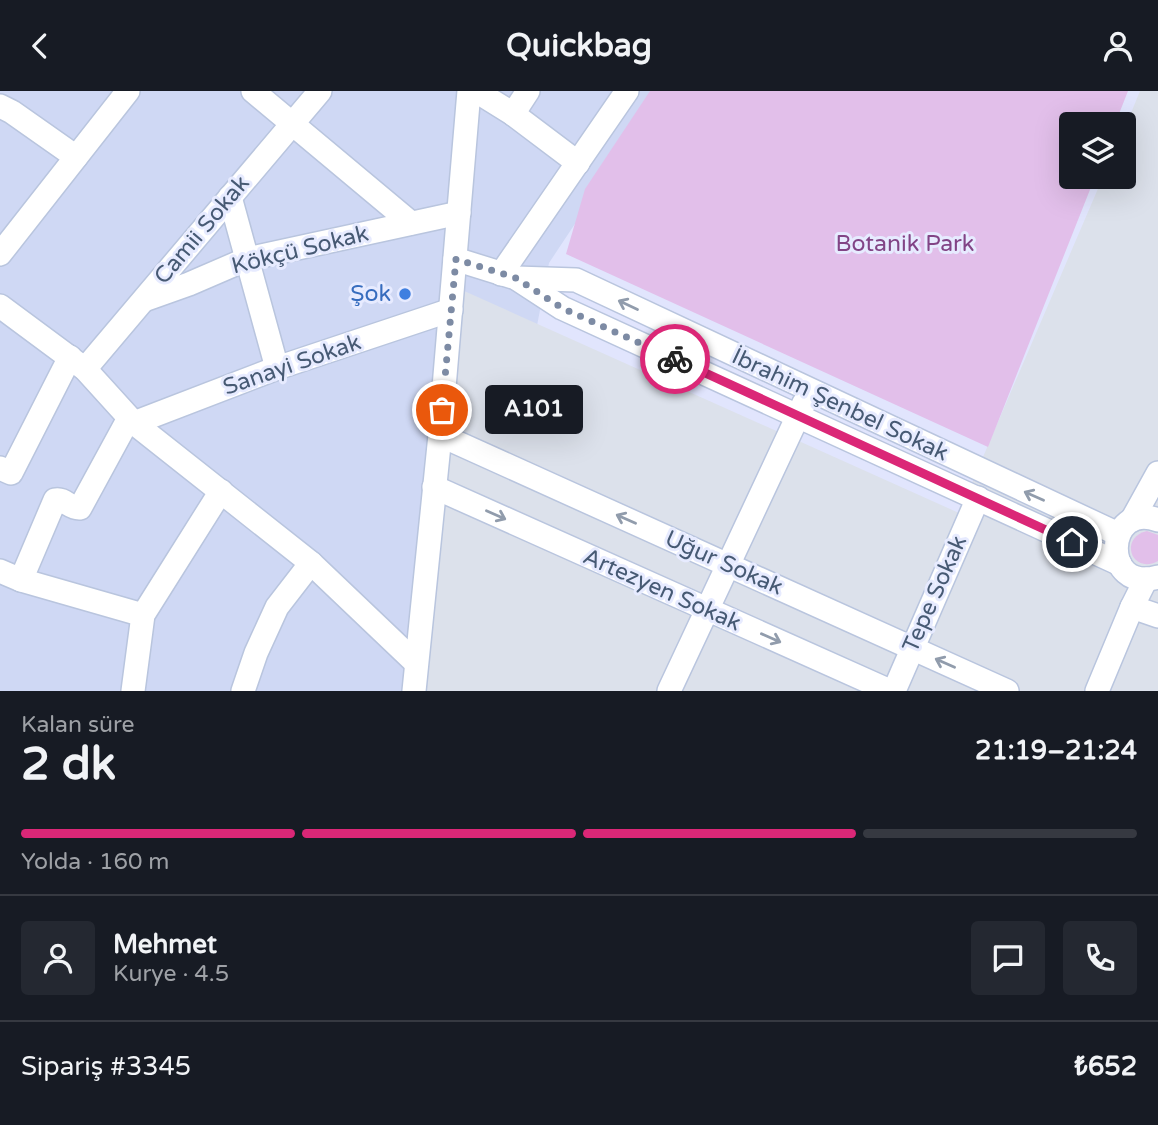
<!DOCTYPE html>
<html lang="tr">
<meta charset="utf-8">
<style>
:root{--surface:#171b24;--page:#242831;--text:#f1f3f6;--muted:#9ea1a6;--line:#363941;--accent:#db2777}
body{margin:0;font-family:"Varela Round",sans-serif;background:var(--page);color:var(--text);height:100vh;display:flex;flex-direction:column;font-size:26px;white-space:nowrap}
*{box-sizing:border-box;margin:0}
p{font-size:23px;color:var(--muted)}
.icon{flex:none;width:38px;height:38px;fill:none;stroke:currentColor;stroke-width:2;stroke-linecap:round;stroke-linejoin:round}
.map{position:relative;height:600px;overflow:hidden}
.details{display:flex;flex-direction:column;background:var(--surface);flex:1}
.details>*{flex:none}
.fabs{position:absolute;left:1059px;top:21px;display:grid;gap:14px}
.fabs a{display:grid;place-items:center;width:77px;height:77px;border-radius:7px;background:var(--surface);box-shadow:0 7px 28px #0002;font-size:35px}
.pin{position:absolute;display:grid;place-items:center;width:60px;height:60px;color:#fff;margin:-30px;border:4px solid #fff;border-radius:50%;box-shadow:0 2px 7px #0007}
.courier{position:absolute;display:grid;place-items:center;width:70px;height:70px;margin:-35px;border:5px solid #db2777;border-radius:50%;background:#fff;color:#222;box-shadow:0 2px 9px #0007}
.bubble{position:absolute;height:49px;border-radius:7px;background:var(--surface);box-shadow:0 7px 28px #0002;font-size:23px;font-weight:700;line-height:49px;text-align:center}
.summary em{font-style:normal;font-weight:700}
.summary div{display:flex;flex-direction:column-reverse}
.summary{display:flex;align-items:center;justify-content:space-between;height:119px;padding:0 21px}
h1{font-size:46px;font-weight:700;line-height:52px}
.bar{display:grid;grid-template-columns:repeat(4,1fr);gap:10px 7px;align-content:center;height:84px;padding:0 21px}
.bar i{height:9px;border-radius:5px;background:var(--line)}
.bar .current{background:var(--accent)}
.bar p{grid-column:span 4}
.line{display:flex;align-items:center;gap:18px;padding:0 21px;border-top:2px solid var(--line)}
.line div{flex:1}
.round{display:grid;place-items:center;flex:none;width:74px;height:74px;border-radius:7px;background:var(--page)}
header{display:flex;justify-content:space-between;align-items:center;height:91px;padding:0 21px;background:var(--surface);font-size:32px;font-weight:700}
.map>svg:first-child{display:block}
</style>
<header><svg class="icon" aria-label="back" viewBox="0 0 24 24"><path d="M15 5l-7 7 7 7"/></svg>Quickbag<svg class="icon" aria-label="person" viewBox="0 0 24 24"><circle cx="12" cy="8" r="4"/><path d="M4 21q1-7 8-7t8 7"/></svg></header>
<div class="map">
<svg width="1158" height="600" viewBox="0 0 1158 600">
<rect width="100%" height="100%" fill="#e1e5fd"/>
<polygon fill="#cfd8f4" points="0,0 663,0 549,172 467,600 0,600"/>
<polygon fill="#dce1eb" points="1140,0 1158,0 1158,600 413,600 462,199 959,422 1103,86 1124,86 1124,39"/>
<g fill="#e2bfea">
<polygon points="650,0 1128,0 1115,33 1071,33 1071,86 1095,86 988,356 566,163 585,98"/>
<path d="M 1147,440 L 1158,444 L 1158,470 C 1132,484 1118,447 1147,440 Z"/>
</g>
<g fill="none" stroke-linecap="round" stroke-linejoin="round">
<g stroke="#b9c5de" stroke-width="26">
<g id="minor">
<polyline points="253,0 411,132"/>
<polyline points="476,0 513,23 578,72"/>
<polyline points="0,15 12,21 76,66"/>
<polyline points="513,23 528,0"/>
<polyline points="230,106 277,277"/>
<polyline points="0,163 128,0"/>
<polyline points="455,168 516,187 562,217 1120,473"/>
<polyline points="501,183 627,0"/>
<polyline points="516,187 576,189 1118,443"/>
<polyline points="144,209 189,193 247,168 459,122"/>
<polyline points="0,215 85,278 134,332 311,472 416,572"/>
<polyline points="85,278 320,0"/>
<polyline points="134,332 277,277 451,219"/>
<polyline points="440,344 1007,600"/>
<polyline points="0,377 11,382 70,266"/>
<polyline points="434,396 890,600"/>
<polyline points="1132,429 1158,382"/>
<path d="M 1158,429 C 1105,409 1100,503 1158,486"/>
<polyline points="0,480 21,489 143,524"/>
<path d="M 21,489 L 55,409 C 65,407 70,418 80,417 L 129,327"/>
<polyline points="1132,516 1158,525"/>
<polyline points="133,600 143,524 221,400"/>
<polyline points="243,600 256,562 277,516 311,472"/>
<polyline points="414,600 440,344 469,0"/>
<polyline points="669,600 804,312"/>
<polyline points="894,600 978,407"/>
<polyline points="1097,600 1132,516 1146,488"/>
</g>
</g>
<use href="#minor" stroke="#fff" stroke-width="23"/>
</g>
<defs><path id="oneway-shaft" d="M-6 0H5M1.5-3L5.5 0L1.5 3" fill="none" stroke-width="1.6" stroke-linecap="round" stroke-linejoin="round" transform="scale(1.75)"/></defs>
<g stroke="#919cac">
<use href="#oneway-shaft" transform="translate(628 214) rotate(-155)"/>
<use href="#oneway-shaft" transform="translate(1034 405) rotate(-156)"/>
<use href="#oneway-shaft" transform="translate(496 424) rotate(24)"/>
<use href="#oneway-shaft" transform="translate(626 428) rotate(-156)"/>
<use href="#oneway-shaft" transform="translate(771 547) rotate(24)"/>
<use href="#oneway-shaft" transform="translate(945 572) rotate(-156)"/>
</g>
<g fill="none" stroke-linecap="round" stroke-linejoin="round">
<polyline stroke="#7d8ba4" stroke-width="7" stroke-dasharray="0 12.6" points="442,319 456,168 516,187 562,217 675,268"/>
<polyline stroke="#db2777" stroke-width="9" points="675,268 1072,451"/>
</g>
<circle fill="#3f7fe0" stroke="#e7ebff" stroke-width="2.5" cx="405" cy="203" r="7"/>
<g text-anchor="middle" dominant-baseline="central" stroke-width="6" stroke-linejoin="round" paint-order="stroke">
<g font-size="23" fill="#475a74" stroke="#e7ebff">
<text transform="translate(202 139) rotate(-50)">Camii Sokak</text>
<text transform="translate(300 159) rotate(-14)">Kökçü Sokak</text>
<text transform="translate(292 274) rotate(-19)">Sanayi Sokak</text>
<text transform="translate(840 314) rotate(25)">İbrahim Şenbel Sokak</text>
<text transform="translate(724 472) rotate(24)">Uğur Sokak</text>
<text transform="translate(662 499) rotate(24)">Artezyen Sokak</text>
<text transform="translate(935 503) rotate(-66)">Tepe Sokak</text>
</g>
<g font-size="23" fill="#824486" stroke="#e7ebff">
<text x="905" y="153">Botanik Park</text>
</g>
<g font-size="23" fill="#366cbe" stroke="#e7ebff" text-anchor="end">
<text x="391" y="203">Şok</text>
</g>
</g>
</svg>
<div class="fabs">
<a><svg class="icon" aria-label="layers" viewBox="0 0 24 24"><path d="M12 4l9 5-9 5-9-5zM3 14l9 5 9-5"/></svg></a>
</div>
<div class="pin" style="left:442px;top:319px;background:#ea580c"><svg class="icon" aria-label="bag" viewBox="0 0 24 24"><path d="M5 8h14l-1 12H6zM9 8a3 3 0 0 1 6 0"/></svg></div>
<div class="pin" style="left:1072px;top:451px;background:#1f2937"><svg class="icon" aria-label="home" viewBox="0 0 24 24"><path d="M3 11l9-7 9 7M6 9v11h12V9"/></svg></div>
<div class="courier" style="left:675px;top:268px"><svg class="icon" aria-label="bike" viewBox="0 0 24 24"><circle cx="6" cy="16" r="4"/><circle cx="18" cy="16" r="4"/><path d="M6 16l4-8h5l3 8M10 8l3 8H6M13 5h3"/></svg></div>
<div class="bubble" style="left:485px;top:294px;width:98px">A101</div>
</div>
<section class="details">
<div class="summary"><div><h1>2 dk</h1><p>Kalan süre</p></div><em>21:19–21:24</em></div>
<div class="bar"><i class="current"></i><i class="current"></i><i class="current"></i><i></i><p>Yolda · 160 m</p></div>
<div class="line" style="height:126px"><a class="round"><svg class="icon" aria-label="person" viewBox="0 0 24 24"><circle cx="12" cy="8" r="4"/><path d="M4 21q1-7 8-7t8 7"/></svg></a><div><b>Mehmet</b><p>Kurye · 4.5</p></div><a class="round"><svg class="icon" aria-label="chat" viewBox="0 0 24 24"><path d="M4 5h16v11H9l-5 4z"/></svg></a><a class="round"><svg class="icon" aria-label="phone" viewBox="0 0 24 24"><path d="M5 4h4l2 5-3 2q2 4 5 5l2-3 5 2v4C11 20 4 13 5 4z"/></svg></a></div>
<div class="line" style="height:91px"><div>Sipariş #3345</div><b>₺652</b></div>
</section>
